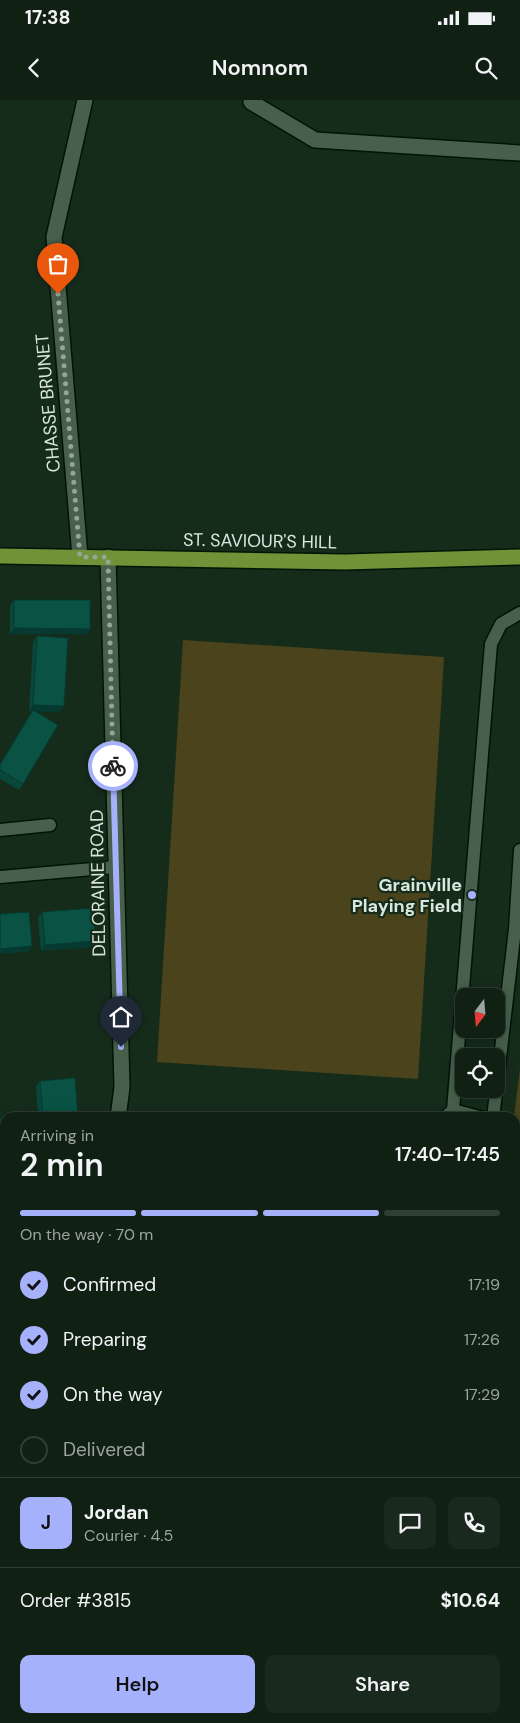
<!DOCTYPE html>
<meta charset="utf-8">
<style>
:root{--surface:#102114;--page:#19291d;--text:#f1f3f6;--muted:#9ca3a0;--line:#303e34;--accent:#a6b1fc}
body{margin:0;font-family:"DM Sans",sans-serif;background:var(--page);color:var(--text);height:100vh;display:flex;flex-direction:column;font-size:19px;white-space:nowrap}
*{box-sizing:border-box;margin:0}
p{font-size:16px;color:var(--muted)}
.icon{flex:none;width:28px;height:28px;fill:none;stroke:currentColor;stroke-width:2;stroke-linecap:round;stroke-linejoin:round}
.map{position:relative;flex:1;overflow:hidden}
.sheet{position:absolute;left:0px;top:1012px;width:520px;height:611px;display:flex;flex-direction:column;background:var(--surface);border-radius:15px 15px 0 0;box-shadow:0 2px 12px #0003,0 0 0 1px var(--line)}
.sheet>*{flex:none}
.needle{width:32px;rotate:196deg}
.fabs{position:absolute;left:455px;top:888px;display:grid;gap:10px}
.fabs a{display:grid;place-items:center;width:50px;height:50px;border-radius:10px;background:var(--surface);box-shadow:0 2px 12px #0003,0 0 0 1px var(--line);font-size:25px}
.pin{position:absolute;display:grid;place-items:center;width:42px;height:42px;color:#fff;margin:-51px -21px;border-radius:50% 50% 50% 0;rotate:-45deg;box-shadow:0 0 5px #0007}
.pin .icon{rotate:45deg}
.courier{position:absolute;display:grid;place-items:center;width:50px;height:50px;margin:-25px;border:4px solid #a6b1fc;border-radius:50%;background:#fff;color:#222;box-shadow:0 1px 6px #0007}
.head em{font-style:normal;font-weight:600}
.head div{display:flex;flex-direction:column-reverse}
.head{display:flex;align-items:center;justify-content:space-between;height:85px;padding:0 20px}
h1{font-size:32px;font-weight:600;line-height:38px}
.bar{display:grid;grid-template-columns:repeat(4,1fr);gap:8px 5px;align-content:center;height:60px;padding:0 20px}
.bar i{height:6px;border-radius:4px;background:var(--line)}
.bar .on{background:var(--accent)}
.bar p{grid-column:span 4}
.line{display:flex;align-items:center;gap:12px;padding:0 20px;border-top:1px solid var(--line)}
.line div{flex:1}
.round{display:grid;place-items:center;flex:none;width:52px;height:52px;border-radius:10px;background:var(--page)}
ol{padding:0 20px;list-style:none}
li{display:flex;align-items:center;gap:15px;height:55px}
li p{margin-inline-start:auto}
li .icon{padding:5px;border-radius:50%;background:var(--accent);color:#111;stroke-width:4}
li:last-child{color:var(--muted)}
li i{width:28px;height:28px;border:2px solid var(--line);border-radius:50%}
.cta{display:flex;gap:10px;margin-top:auto;padding:10px 20px}
.cta a{flex:1;height:58px;border-radius:10px;background:var(--accent);color:#111;font-size:20px;font-weight:600;line-height:58px;text-align:center}
.cta a+a{background:var(--page);color:var(--text)}
.status{display:flex;justify-content:space-between;align-items:center;height:35px;padding:0 25px;background:var(--surface);direction:ltr}
.status svg{height:14px;fill:currentColor}
header{display:flex;justify-content:space-between;align-items:center;height:65px;padding:0 20px;background:var(--surface);font-size:22px;font-weight:600}
.map>svg:first-child{display:block}
</style>
<div class="status"><b>17:38</b><svg viewBox="0 0 49 12"><path d="M0 12V9h3v3zM5 12V6h3v6zM10 12V3h3v9zM15 12V0h3v12zM26 1h20v11H26zM47 4h2v5h-2z"/></svg></div>
<header><svg class="icon" aria-label="back" viewBox="0 0 24 24"><path d="M15 5l-7 7 7 7"/></svg>Nomnom<svg class="icon" aria-label="search" viewBox="0 0 24 24"><circle cx="10" cy="10" r="6"/><path d="M15 15l6 6"/></svg></header>
<div class="map">
<svg width="520" height="1623" viewBox="0 0 520 1623">
<rect width="100%" height="100%" fill="#162c1b"/>
<polygon fill="#193620" points="520,1314 520,1623 158,1623 157,1619 515,1619 515,1315"/>
<g fill="#4a431b">
<polygon points="183,540 444,557 418,979 157,962"/>
<polygon points="520,969 520,1055 515,1054 514,1017"/>
<polygon points="56,1619 87,1619 87,1623 55,1623"/>
<polygon points="157,1619 227,1619 227,1623 158,1623"/>
</g>
<polygon fill="#5c5003" points="515,1109 520,1113 520,1314 515,1315"/>
<g fill="none" stroke-linecap="round" stroke-linejoin="round">
<g stroke="#011405" stroke-width="15">
<g id="lane">
<polyline points="0,730 50,725"/>
<polyline points="0,777 116,767"/>
<polyline points="453,1010 483,1018"/>
<polyline points="444,1018 453,1010 491,544 501,524 520,513"/>
<polyline points="493,1018 515,829 520,750"/>
<polyline points="515,1096 520,1101"/>
<polyline points="0,1139 5,1139"/>
<polyline points="0,1242 5,1242"/>
<polyline points="515,1329 520,1327"/>
<polyline points="235,1623 235,1619"/>
<polyline points="256,1623 257,1619"/>
</g>
</g>
<g stroke="#011405" stroke-width="18">
<g id="street">
<polyline points="252,0 251,2 315,40 520,53"/>
<polyline points="80,457 54,137 85,0"/>
<polyline points="108,457 122,987 118,1018"/>
<polyline points="0,1092 5,1092"/>
<polyline points="0,1446 5,1444"/>
<polyline points="45,1623 46,1619"/>
</g>
</g>
<g stroke="#011405" stroke-width="18">
<polyline id="primary" points="0,456 345,462 520,457"/>
</g>
<use href="#lane" stroke="#475f4b" stroke-width="12"/>
<use href="#street" stroke="#475f4b" stroke-width="15"/>
<use href="#primary" stroke="#719236" stroke-width="15"/>
</g>
<g fill="#08473a">
<polygon points="14,500 90,529 86,534 10,534 10,505"/>
<polygon points="37,536 60,612 34,611 23,684 19,690 0,679 0,664 32,611 29,611 33,542"/>
<polygon points="42,812 96,841 92,847 41,851 38,818"/>
<polygon points="40,981 78,1018 38,1018 36,986"/>
<polygon points="4,1041 5,1041 5,1078 2,1079 0,1046"/>
<polygon points="520,1359 520,1466 515,1460 515,1364"/>
<polygon points="284,1619 450,1619 449,1622 454,1623 283,1623"/>
</g>
<g fill="#063930">
<polygon points="14,528 90,529 86,534 10,534"/>
<polygon points="33,605 64,606 60,612 29,611"/>
<polygon points="96,841 92,847 41,851 45,845"/>
<polygon points="32,846 28,852 0,854 0,849"/>
<rect x="515" y="1578" width="5" height="8"/>
</g>
<g fill="#095244" stroke="#063930">
<polygon points="14,500 90,500 90,529 14,528"/>
<polygon points="37,536 68,538 64,606 33,605"/>
<polygon points="33,610 58,625 23,684 0,670 0,665"/>
<polygon points="93,808 96,841 45,845 42,812"/>
<polygon points="29,812 32,846 0,849 0,814"/>
<polygon points="75,978 78,1017 43,1018 40,981"/>
<polygon points="0,1011 2,1030 0,1030"/>
<polygon points="4,1041 5,1041 5,1058"/>
<polygon points="520,1359 520,1451 515,1457 515,1364"/>
<rect x="515" y="1492" width="5" height="86"/>
<polygon points="288,1619 450,1619 449,1622 454,1623 287,1623"/>
</g>
<g fill="none" stroke-linecap="round" stroke-linejoin="round">
<polyline stroke="#95a698" stroke-width="5" stroke-dasharray="0 9" points="58,194 80,457 108,457 113,666"/>
<polyline stroke="#a6b1fc" stroke-width="6" points="113,666 121,947"/>
</g>
<circle fill="#a6b1fc" stroke="#162c1b" stroke-width="2" cx="472" cy="795" r="5"/>
<g text-anchor="middle" dominant-baseline="central" stroke-width="4.5" stroke-linejoin="round" paint-order="stroke">
<g font-size="18" fill="#dae7dc" stroke="#162c1b">
<text transform="translate(48 303) rotate(-95)">CHASSE BRUNET</text>
<text transform="translate(260 441) rotate(1)">ST. SAVIOUR'S HILL</text>
<text transform="translate(98 783) rotate(-91)">DELORAINE ROAD</text>
</g>
<g font-size="18" font-weight="bold" fill="#dae7dc" stroke="#162c1b" text-anchor="end">
<text x="462" y="785">Grainville<tspan x="462" dy="21">Playing Field</tspan></text>
</g>
</g>
</svg>
<div class="fabs">
<a><svg class="needle" viewBox="-14 -14 28 28"><path d="M0-13l5 13h-10z" fill="#e53935"/><path d="M0 13l5-13h-10z" fill="#9ca3a0"/></svg></a>
<a><svg class="icon" aria-label="locate" viewBox="0 0 24 24"><circle cx="12" cy="12" r="6"/><path d="M12 2v4M12 18v4M2 12h4M18 12h4"/></svg></a>
</div>
<div class="pin" style="left:58px;top:194px;background:#ea580c"><svg class="icon" aria-label="bag" viewBox="0 0 24 24"><path d="M5 8h14l-1 12H6zM9 8a3 3 0 0 1 6 0"/></svg></div>
<div class="pin" style="left:121px;top:947px;background:#1f2937"><svg class="icon" aria-label="home" viewBox="0 0 24 24"><path d="M3 11l9-7 9 7M6 9v11h12V9"/></svg></div>
<div class="courier" style="left:113px;top:666px"><svg class="icon" aria-label="bike" viewBox="0 0 24 24"><circle cx="6" cy="16" r="4"/><circle cx="18" cy="16" r="4"/><path d="M6 16l4-8h5l3 8M10 8l3 8H6M13 5h3"/></svg></div>
<section class="sheet">
<div class="head"><div><h1>2 min</h1><p>Arriving in</p></div><em>17:40–17:45</em></div>
<div class="bar"><i class="on"></i><i class="on"></i><i class="on"></i><i></i><p>On the way · 70 m</p></div>
<ol>
<li><svg class="icon" aria-label="check" viewBox="0 0 24 24"><path d="M5 12l5 5 9-10"/></svg>Confirmed<p>17:19</p></li>
<li><svg class="icon" aria-label="check" viewBox="0 0 24 24"><path d="M5 12l5 5 9-10"/></svg>Preparing<p>17:26</p></li>
<li><svg class="icon" aria-label="check" viewBox="0 0 24 24"><path d="M5 12l5 5 9-10"/></svg>On the way<p>17:29</p></li>
<li><i></i>Delivered</li>
</ol>
<div class="line" style="height:90px"><b class="round" style="background:var(--accent);color:#111">J</b><div><b>Jordan</b><p>Courier · 4.5</p></div><a class="round"><svg class="icon" aria-label="chat" viewBox="0 0 24 24"><path d="M4 5h16v11H9l-5 4z"/></svg></a><a class="round"><svg class="icon" aria-label="phone" viewBox="0 0 24 24"><path d="M5 4h4l2 5-3 2q2 4 5 5l2-3 5 2v4C11 20 4 13 5 4z"/></svg></a></div>
<div class="line" style="height:65px"><div>Order #3815</div><b>$10.64</b></div>
<div class="cta"><a>Help</a><a>Share</a></div>
</section>
</div>
